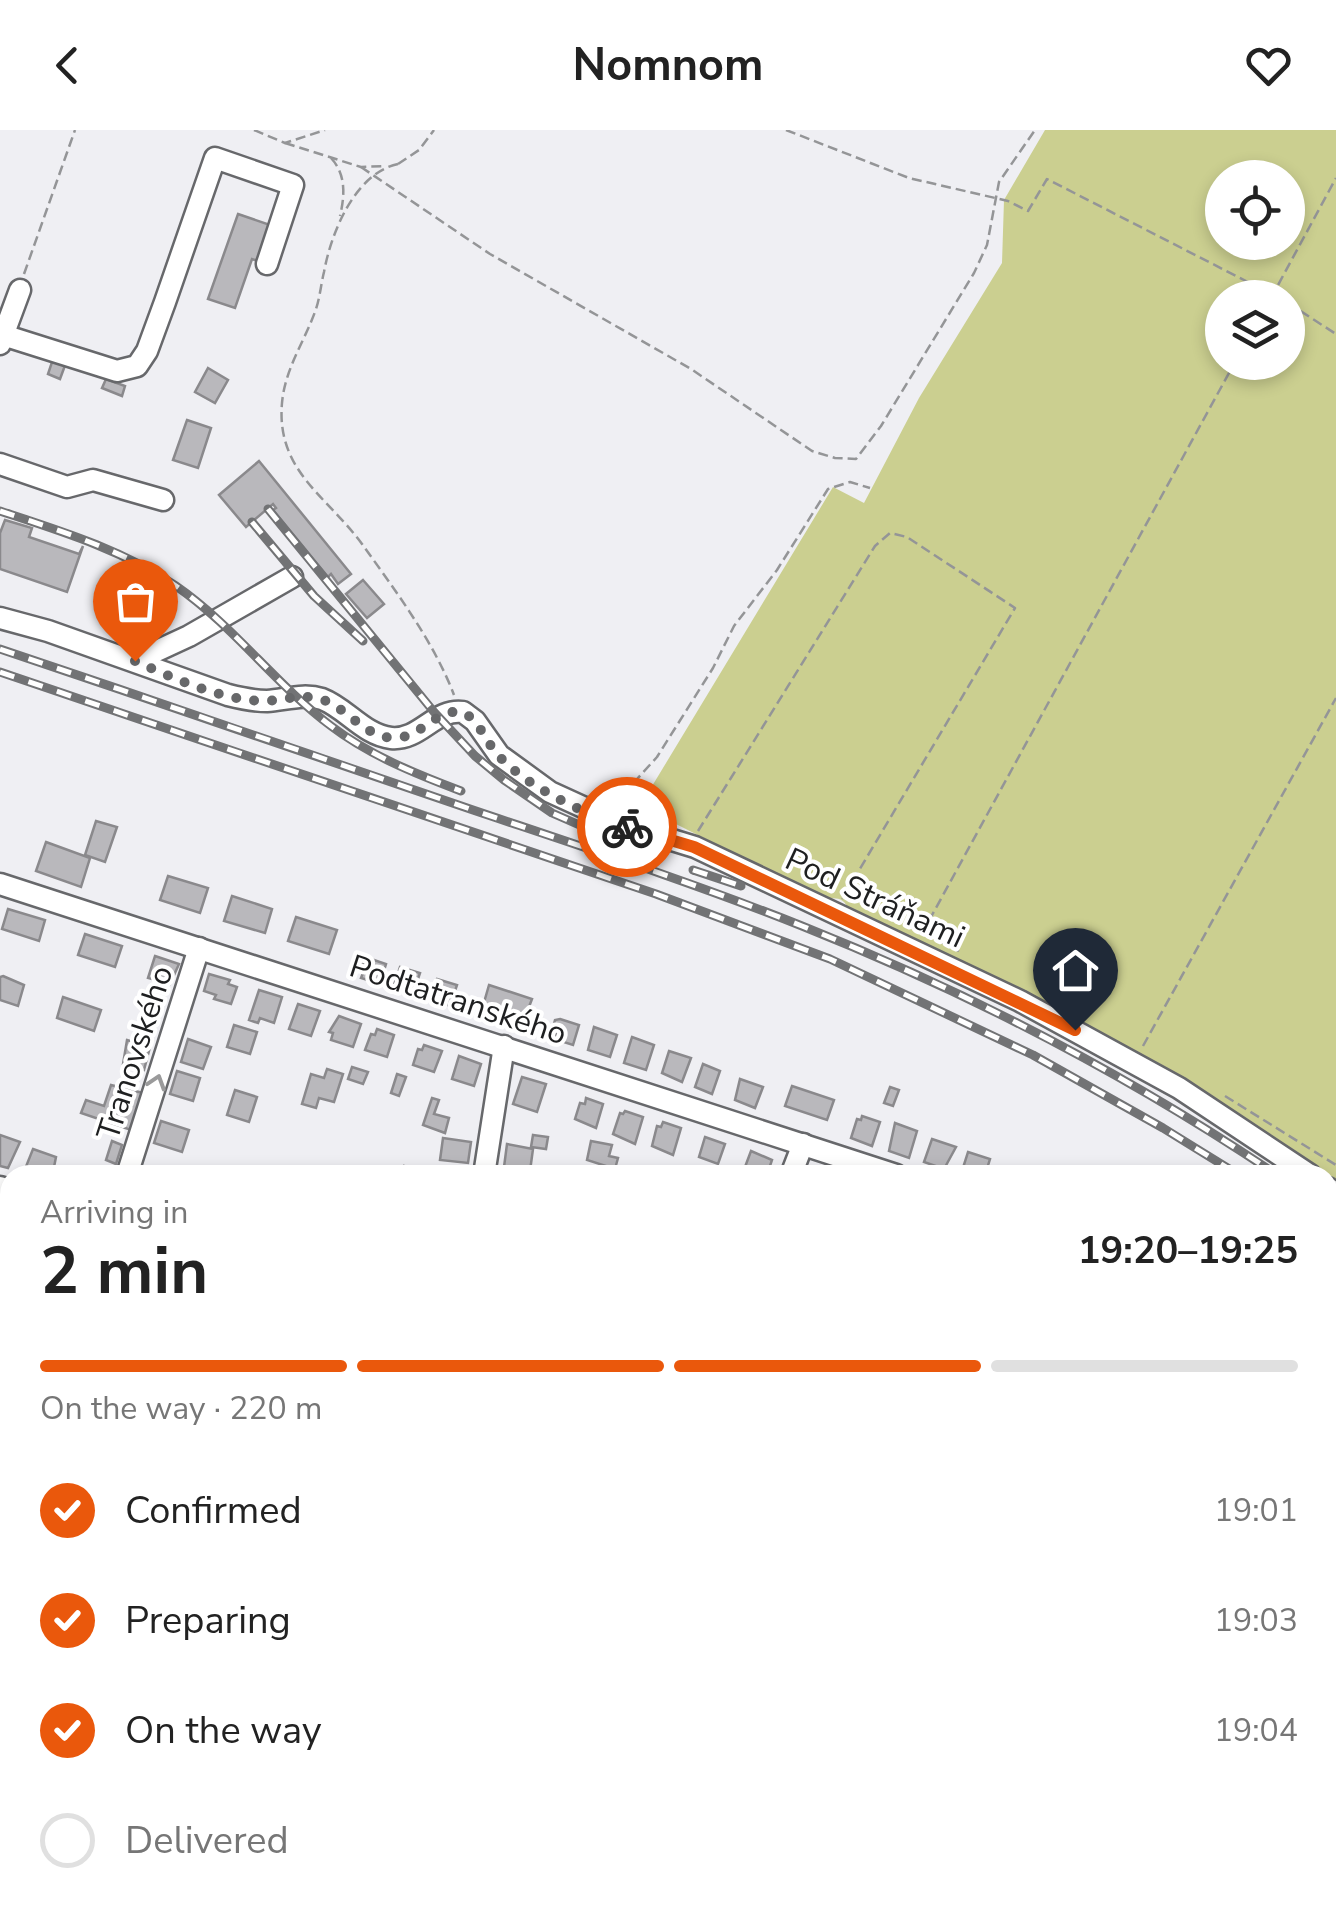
<!DOCTYPE html>
<meta charset="utf-8">
<style>
:root{--surface:#fff;--page:#f2f2f2;--text:#222;--muted:#767676;--line:#e0e0e0;--accent:#ea580c}
body{margin:0;font-family:"Nunito Sans",sans-serif;background:var(--page);color:var(--text);height:100vh;display:flex;flex-direction:column;font-size:38px;white-space:nowrap}
*{box-sizing:border-box;margin:0}
p{font-size:32px;color:var(--muted)}
.icon{flex:none;width:55px;height:55px;fill:none;stroke:currentColor;stroke-width:2;stroke-linecap:round;stroke-linejoin:round}
.map{position:relative;flex:1;overflow:hidden}
.details{position:absolute;left:0px;top:1035px;width:1338px;height:750px;display:flex;flex-direction:column;background:var(--surface);border-radius:30px 30px 0 0;box-shadow:0 5px 15px #0003}
.details>*{flex:none}
.buttons{position:absolute;left:1205px;top:30px;display:grid;gap:20px}
.buttons a{display:grid;place-items:center;width:100px;height:100px;border-radius:50%;background:var(--surface);box-shadow:0 5px 15px #0003;font-size:50px}
.pin{position:absolute;display:grid;place-items:center;width:85px;height:85px;color:#fff;margin:-102px -42px;border-radius:50% 50% 50% 0;rotate:-45deg;box-shadow:0 0 10px #0007}
.pin .icon{rotate:45deg}
.courier{position:absolute;display:grid;place-items:center;width:100px;height:100px;margin:-50px;border:8px solid #ea580c;border-radius:50%;background:#fff;color:#222;box-shadow:0 2px 12px #0007}
.overview em{font-style:normal;font-weight:700}
.overview div{display:flex;flex-direction:column-reverse}
.overview{display:flex;align-items:center;justify-content:space-between;height:170px;padding:0 40px}
h1{font-size:65px;font-weight:700;line-height:75px}
.bar{display:grid;grid-template-columns:repeat(4,1fr);gap:15px 10px;align-content:center;height:120px;padding:0 40px}
.bar i{height:12px;border-radius:8px;background:var(--line)}
.bar .selected{background:var(--accent)}
.bar p{grid-column:span 4}
ol{padding:0 40px;list-style:none}
li{display:flex;align-items:center;gap:30px;height:110px}
li p{margin-inline-start:auto}
li .icon{padding:10px;border-radius:50%;background:var(--accent);color:#fff;stroke-width:4}
li:last-child{color:var(--muted)}
li i{width:55px;height:55px;border:5px solid var(--line);border-radius:50%}
header{display:flex;justify-content:space-between;align-items:center;height:130px;padding:0 40px;background:var(--surface);font-size:45px;font-weight:700}
.map>svg:first-child{display:block}
</style>
<header><svg class="icon" aria-label="back" viewBox="0 0 24 24"><path d="M15 5l-7 7 7 7"/></svg>Nomnom<svg class="icon" aria-label="heart" viewBox="0 0 24 24"><path d="M12 20l-8-8c-3-5 5-10 8-4 3-6 11-1 8 4z"/></svg></header>
<div class="map">
<svg width="1336" height="1785" viewBox="0 0 1336 1785">
<defs>
<pattern id="industrial-grid" width="8" height="8" patternUnits="userSpaceOnUse" patternTransform="scale(2.5)"><rect width="8" height="8" fill="#e3e5f0"/><path d="M0 4h8M4 0v8" fill="none" stroke="#c2c4ce"/></pattern>
</defs>
<rect width="100%" height="100%" fill="#efeff3"/>
<polygon fill="url(#industrial-grid)" points="1336,1394 1336,1785 1014,1785 1021,1775 1328,1775 1328,1404"/>
<path fill="#cbcf90" fill-rule="evenodd" d="M 1045,0 L 1336,0 L 1336,1053 L 1158,935 L 849,780 C 844,768 837,767 825,769 L 640,676 L 833,357 L 864,373 L 919,268 L 1002,133 L 1004,70 ZM 1222,48 L 1288,48 L 1288,112 L 1222,112 ZM 1222,168 L 1288,168 L 1288,232 L 1222,232 Z"/>
<g fill="#b9b8bc" stroke="#8a898c" stroke-width="2.5">
<polygon points="238,84 273,96 261,132 252,129 235,178 208,169"/>
<polygon points="54,226 67,230 60,249 48,244"/>
<polygon points="208,238 228,250 215,273 195,262"/>
<polygon points="106,249 125,256 122,266 102,258"/>
<polygon points="187,290 211,298 198,338 173,330"/>
<polygon points="259,331 351,444 338,454 331,444 328,447 273,380 276,378 273,374 246,397 219,365"/>
<polygon points="5,390 32,398 29,407 79,424 83,416 67,462 0,439 0,403"/>
<polygon points="363,450 384,474 367,488 346,464"/>
<polygon points="96,691 117,697 105,732 85,725"/>
<polygon points="46,712 90,728 81,757 36,741"/>
<polygon points="168,746 208,758 200,783 160,770"/>
<polygon points="232,766 272,779 265,803 224,791"/>
<polygon points="8,779 45,790 39,811 2,799"/>
<polygon points="296,787 337,800 329,824 288,811"/>
<polygon points="85,804 122,816 115,837 78,825"/>
<polygon points="155,826 179,834 170,854 148,848"/>
<polygon points="368,828 386,834 380,854 361,848 365,838 361,836"/>
<polygon points="400,837 420,843 413,864 393,858"/>
<polygon points="209,844 230,850 228,854 237,857 231,874 214,869 216,865 204,861"/>
<polygon points="3,846 24,855 18,876 0,870 0,847"/>
<polygon points="437,849 457,855 450,876 431,869"/>
<polygon points="489,855 532,869 524,890 519,888 518,891 483,876"/>
<polygon points="259,860 282,867 274,893 260,888 258,893 249,890"/>
<polygon points="63,867 101,880 94,901 57,888"/>
<polygon points="298,874 320,881 311,906 289,899"/>
<polygon points="339,886 361,894 353,917 331,910 333,903 329,902"/>
<polygon points="560,889 579,895 573,915 554,909 557,899 553,897 555,890"/>
<polygon points="234,895 257,902 250,924 227,917"/>
<polygon points="594,897 617,905 610,927 588,920"/>
<polygon points="377,899 394,905 387,927 365,920 371,904 375,905"/>
<polygon points="632,907 654,915 646,940 624,933"/>
<polygon points="188,909 211,917 203,939 181,932"/>
<polygon points="127,910 150,917 144,940 123,934"/>
<polygon points="424,915 442,921 434,942 413,935 418,919 422,920"/>
<polygon points="669,921 691,928 682,952 662,943"/>
<polygon points="459,926 481,934 474,956 452,949"/>
<polygon points="703,934 720,941 712,964 695,957"/>
<polygon points="352,937 368,942 363,954 348,949"/>
<polygon points="327,939 343,944 334,972 319,968 316,978 302,974 311,944 324,948"/>
<polygon points="177,941 200,948 193,971 170,964"/>
<polygon points="397,944 406,947 399,966 391,963"/>
<polygon points="522,947 546,954 537,982 513,974"/>
<polygon points="740,949 763,957 755,978 735,970"/>
<polygon points="111,955 143,963 131,1000 81,983 86,970 104,976"/>
<polygon points="792,956 834,970 827,990 785,976"/>
<polygon points="890,957 899,960 893,976 884,973"/>
<polygon points="235,960 257,967 249,992 227,985"/>
<polygon points="432,968 439,970 434,984 449,988 445,1003 423,995"/>
<polygon points="586,968 603,974 596,998 575,989 580,973 585,974"/>
<polygon points="625,981 643,987 635,1014 613,1004 620,983 623,984"/>
<polygon points="862,986 880,992 872,1016 851,1008 857,989 861,990"/>
<polygon points="161,991 189,1000 182,1022 154,1013"/>
<polygon points="663,992 681,998 673,1025 652,1016 657,996 661,997"/>
<polygon points="895,993 917,1001 909,1028 889,1021"/>
<polygon points="0,1005 20,1012 8,1038 0,1036"/>
<polygon points="533,1005 548,1007 546,1019 531,1017"/>
<polygon points="705,1007 725,1014 718,1034 699,1027"/>
<polygon points="443,1008 471,1012 468,1033 440,1030"/>
<polygon points="932,1009 956,1017 944,1039 924,1032"/>
<polygon points="112,1011 122,1015 116,1034 106,1030"/>
<polygon points="591,1011 612,1015 609,1026 618,1028 615,1039 587,1030"/>
<polygon points="507,1014 533,1019 530,1041 504,1037"/>
<polygon points="33,1019 56,1027 53,1042 23,1044"/>
<polygon points="751,1021 772,1030 767,1045 742,1045"/>
<polygon points="968,1022 990,1029 985,1045 961,1044"/>
<polygon points="404,1036 438,1042 437,1045 402,1045"/>
<polygon points="0,1081 10,1085 10,1143 0,1176"/>
<polygon points="0,1250 10,1252 10,1279 0,1277"/>
<polygon points="0,1304 10,1308 8,1330 0,1327"/>
<polygon points="6,1423 10,1424 10,1452 0,1449"/>
<polygon points="1336,1447 1336,1508 1328,1500 1328,1456"/>
<polygon points="1,1547 10,1550 7,1603 0,1601"/>
<polygon points="1336,1555 1336,1601 1328,1611 1328,1565"/>
<polygon points="1328,1666 1336,1674 1336,1760 1328,1770"/>
<polygon points="2,1773 17,1778 15,1785 0,1785"/>
<polygon points="27,1775 47,1781 54,1785 24,1785"/>
<polygon points="81,1775 104,1775 101,1785 80,1780"/>
<polygon points="576,1775 605,1775 616,1785 573,1785"/>
<polygon points="682,1775 717,1775 707,1785 682,1785 677,1780"/>
<polygon points="1052,1775 1074,1775 1067,1785 1045,1785"/>
<polygon points="1226,1775 1323,1775 1314,1785 1217,1785"/>
</g>
<g fill="none" stroke-linecap="round" stroke-linejoin="round">
<g stroke="#67686b" stroke-width="25">
<g id="minor">
<polyline points="3,205 117,241 137,236 147,221 165,172 215,28 293,55 267,134"/>
<polyline points="0,214 20,160"/>
<polyline points="0,334 67,357 93,350 163,370"/>
<path d="M 0,488 L 48,501 L 228,565 C 240,568 254,571 267,571 C 285,570 303,563 322,569 C 346,578 364,605 391,608 C 420,611 435,578 463,582 L 475,591 L 499,625 L 550,662 L 620,694 L 695,717 L 1020,871 L 1179,958 L 1310,1045"/>
<polyline points="135,531 189,506 292,447"/>
<polyline points="0,754 896,1045"/>
<polyline points="127,1045 199,818"/>
<polyline points="484,1045 504,916"/>
<polyline points="791,1045 803,1014"/>
<polyline points="0,1057 10,1060"/>
<polyline points="1328,1058 1336,1064"/>
<polyline points="1328,1190 1336,1193"/>
<polyline points="1328,1391 1336,1381"/>
<polyline points="0,1417 10,1387"/>
<polyline points="0,1466 10,1471"/>
<polyline points="1328,1510 1336,1518"/>
<polyline points="1328,1643 1336,1634"/>
<polyline points="645,1775 656,1785"/>
<polyline points="950,1775 961,1785"/>
<polyline points="1174,1775 1186,1785"/>
<polyline points="129,1785 132,1775"/>
<polyline points="472,1785 475,1775"/>
<polyline points="1003,1785 1011,1775"/>
<polyline points="1113,1785 1122,1775"/>
</g>
</g>
<g stroke="#949597" stroke-width="2.5" stroke-dasharray="10 5" stroke-linecap="butt">
<polyline points="254,0 285,13 325,0"/>
<polyline points="786,0 909,48 1008,71 1028,81 1047,49 1279,168"/>
<polyline points="285,13 361,37 385,36"/>
<path d="M 331,28 C 346,44 345,65 340,86"/>
<path d="M 398,34 C 355,43 331,103 324,142 C 321,154 320,167 316,179 C 305,211 285,238 282,273 C 276,341 327,366 362,414 C 395,460 434,512 454,565"/>
<polyline points="398,34 419,20 434,0"/>
<polyline points="361,37 490,124 691,239 812,321 835,328 856,329 881,296 974,143 987,115 999,52 1035,0"/>
<polyline points="24,144 75,0"/>
<polyline points="1271,168 1336,48"/>
<polyline points="1288,173 1336,204"/>
<polyline points="609,670 628,659 657,627 713,538 734,496 777,440 828,359 850,352 870,358"/>
<polyline points="698,701 875,416 890,403 907,407 1015,478 842,769"/>
<path d="M 959,821 C 943,813 925,807 931,787 L 1235,232"/>
<polyline points="1143,916 1336,568"/>
<polyline points="1225,966 1336,1035"/>
</g>
<use href="#minor" stroke="#fff" stroke-width="20"/>
<g stroke="#727375" stroke-width="9">
<g id="rail">
<polyline points="268,379 434,582 475,626 504,650 552,683 641,722"/>
<path d="M 0,381 C 61,401 123,420 176,456 C 234,496 275,554 331,596 C 369,625 416,644 461,661"/>
<polyline points="252,392 314,466 363,511"/>
<path d="M 0,519 C 158,572 316,626 473,680 C 583,717 694,753 802,796 C 968,862 1128,945 1277,1045"/>
<polyline points="0,542 656,764 830,829 1033,925 1163,998 1239,1045"/>
<polyline points="693,740 741,756"/>
<polyline points="1328,1080 1336,1086"/>
<polyline points="1328,1105 1336,1111"/>
</g>
</g>
<use href="#rail" stroke="#fff" stroke-width="5" stroke-dasharray="15" stroke-linecap="butt"/>
</g>
<defs><path id="oneway-chevron" d="M-2-3.5L2.5 0L-2 3.5" fill="none" stroke-width="1.6" stroke-linecap="round" stroke-linejoin="round" transform="scale(2.5)"/></defs>
<use stroke="#9a9a9b" href="#oneway-chevron" transform="translate(157 952) rotate(-72)"/>
<g fill="none" stroke-linecap="round" stroke-linejoin="round">
<path stroke="#67686a" stroke-width="10" stroke-dasharray="0 18" d="M 135,531 C 173,548 216,568 259,571 C 280,572 299,563 320,569 C 346,576 364,607 393,608 C 421,609 435,578 463,582 C 480,592 485,610 497,624 C 528,658 584,684 627,697"/>
<polyline stroke="#ea580c" stroke-width="12" points="627,697 694,717 1075,900"/>
</g>
<g text-anchor="middle" dominant-baseline="central" stroke-width="8" stroke-linejoin="round" paint-order="stroke">
<g font-size="32" fill="#1e1f20" stroke="#fff">
<text transform="translate(875 768) rotate(25)">Pod Stráňami</text>
<text transform="translate(458 870) rotate(18)">Podtatranského</text>
<text transform="translate(135 923) rotate(-72)">Tranovského</text>
</g>
</g>
</svg>
<div class="buttons">
<a><svg class="icon" aria-label="locate" viewBox="0 0 24 24"><circle cx="12" cy="12" r="6"/><path d="M12 2v4M12 18v4M2 12h4M18 12h4"/></svg></a>
<a><svg class="icon" aria-label="layers" viewBox="0 0 24 24"><path d="M12 4l9 5-9 5-9-5zM3 14l9 5 9-5"/></svg></a>
</div>
<div class="pin" style="left:135px;top:531px;background:#ea580c"><svg class="icon" aria-label="bag" viewBox="0 0 24 24"><path d="M5 8h14l-1 12H6zM9 8a3 3 0 0 1 6 0"/></svg></div>
<div class="pin" style="left:1075px;top:900px;background:#1f2937"><svg class="icon" aria-label="home" viewBox="0 0 24 24"><path d="M3 11l9-7 9 7M6 9v11h12V9"/></svg></div>
<div class="courier" style="left:627px;top:697px"><svg class="icon" aria-label="bike" viewBox="0 0 24 24"><circle cx="6" cy="16" r="4"/><circle cx="18" cy="16" r="4"/><path d="M6 16l4-8h5l3 8M10 8l3 8H6M13 5h3"/></svg></div>
<section class="details">
<div class="overview"><div><h1>2 min</h1><p>Arriving in</p></div><em>19:20–19:25</em></div>
<div class="bar"><i class="selected"></i><i class="selected"></i><i class="selected"></i><i></i><p>On the way · 220 m</p></div>
<ol>
<li><svg class="icon" aria-label="check" viewBox="0 0 24 24"><path d="M5 12l5 5 9-10"/></svg>Confirmed<p>19:01</p></li>
<li><svg class="icon" aria-label="check" viewBox="0 0 24 24"><path d="M5 12l5 5 9-10"/></svg>Preparing<p>19:03</p></li>
<li><svg class="icon" aria-label="check" viewBox="0 0 24 24"><path d="M5 12l5 5 9-10"/></svg>On the way<p>19:04</p></li>
<li><i></i>Delivered</li>
</ol>
</section>
</div>
